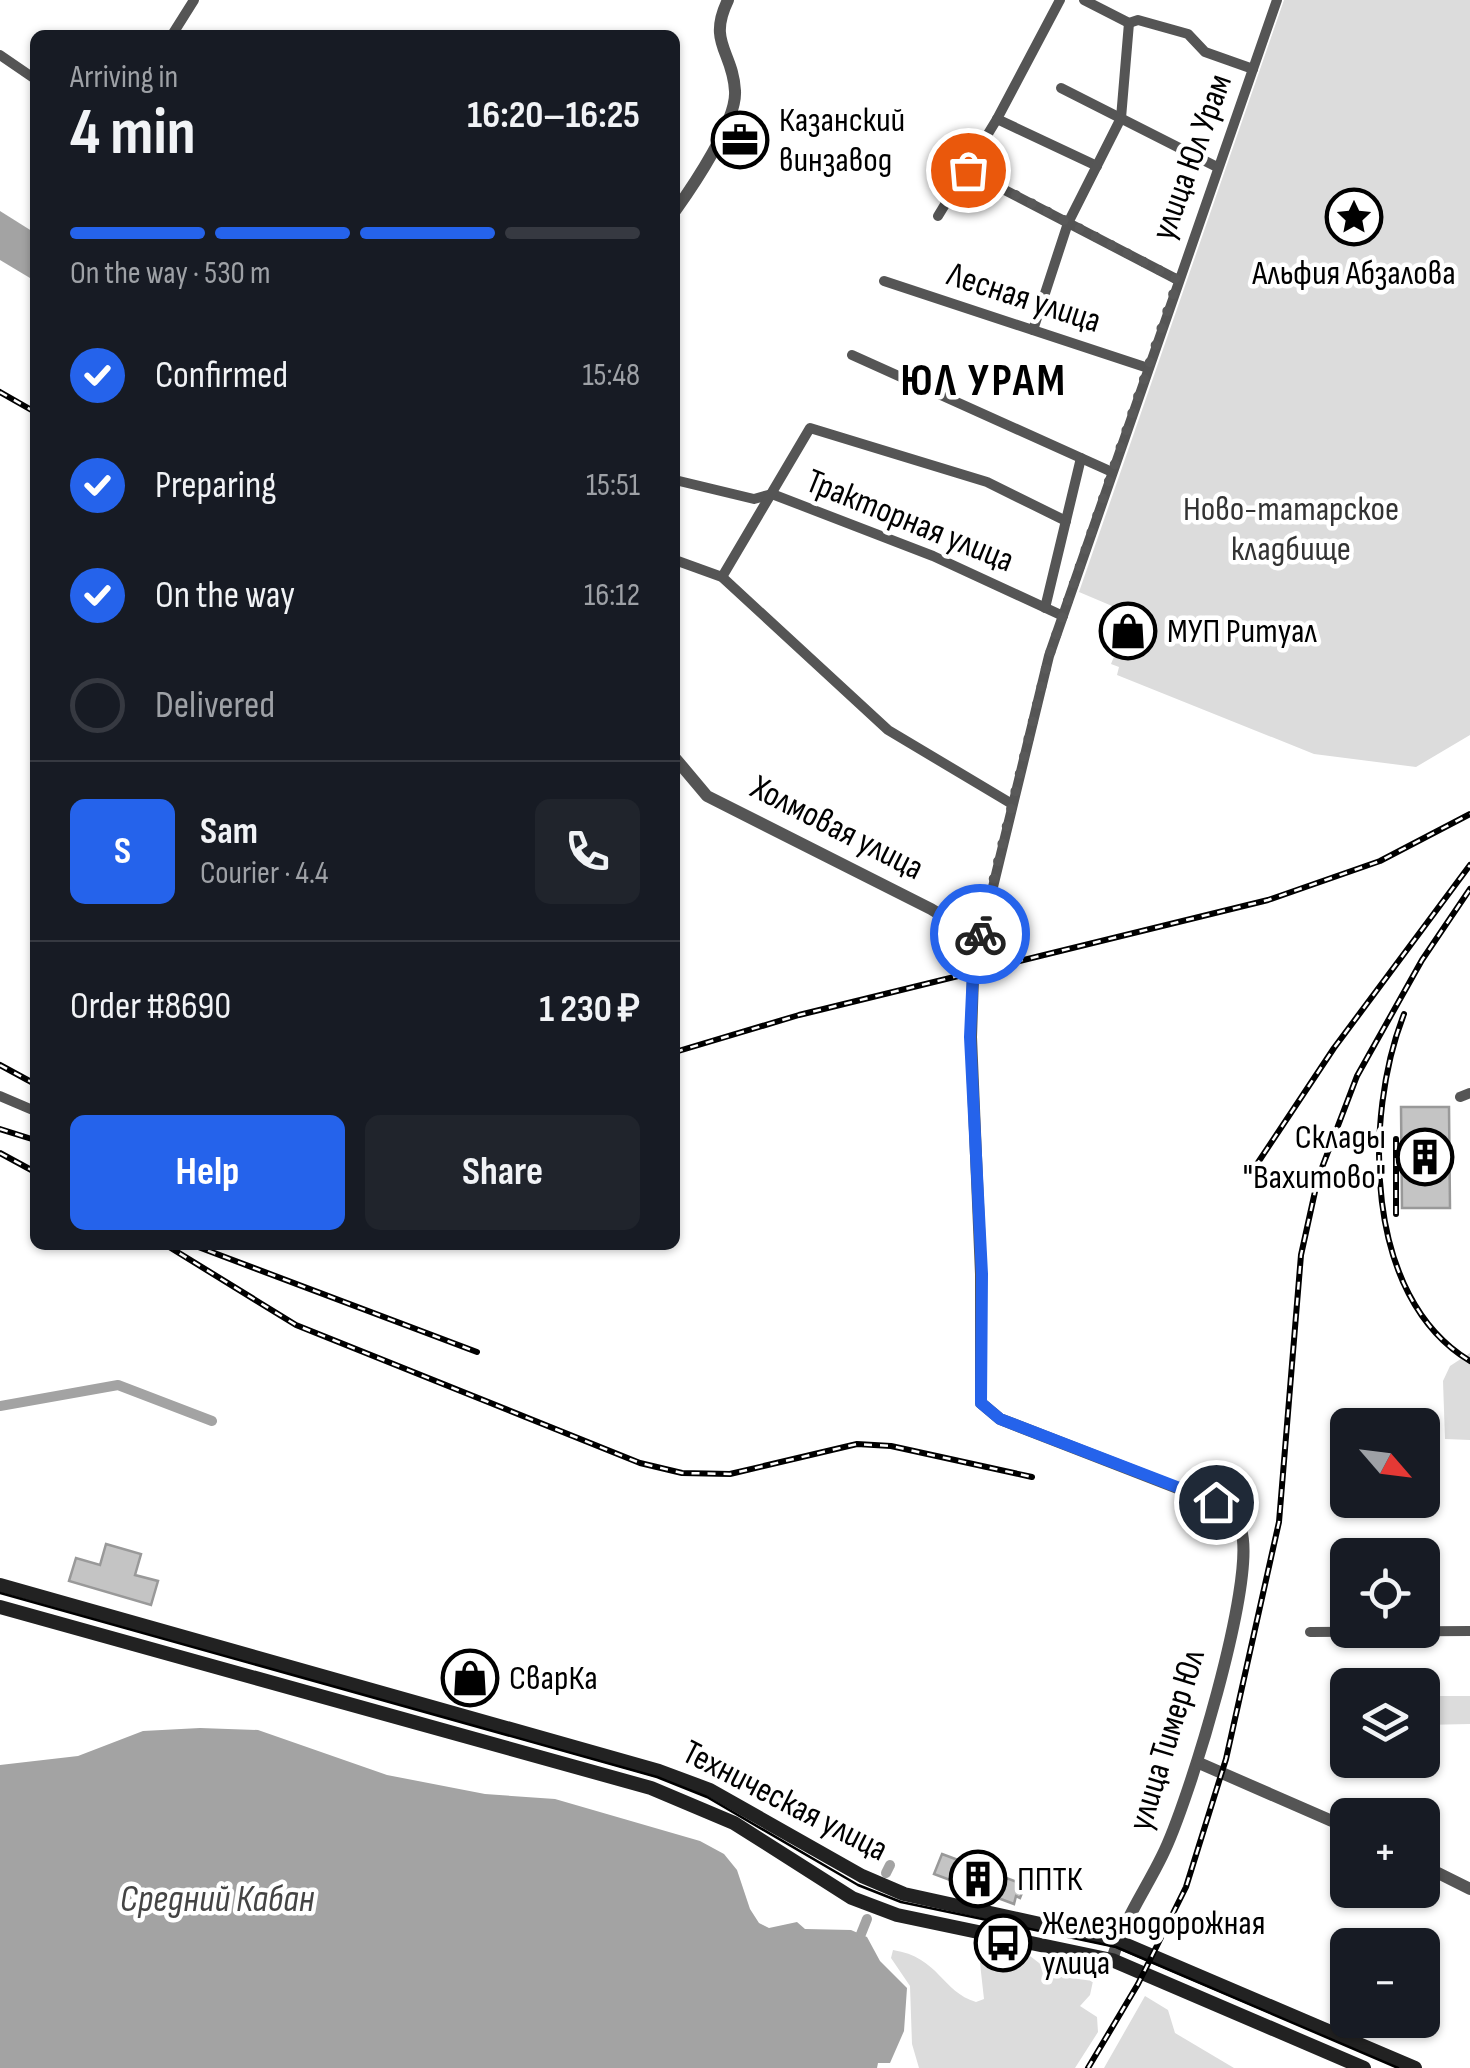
<!DOCTYPE html>
<meta charset="utf-8">
<style>
:root{--surface:#171b24;--page:#20242c;--text:#f1f3f6;--muted:#9ea1a6;--line:#363941;--accent:#2563eb}
body{margin:0;font-family:"Sofia Sans Condensed",sans-serif;background:var(--page);color:var(--text);height:100vh;display:flex;flex-direction:column;font-size:38px;white-space:nowrap}
*{box-sizing:border-box;margin:0}
p{font-size:32px;color:var(--muted)}
.icon{flex:none;width:55px;height:55px;fill:none;stroke:currentColor;stroke-width:2;stroke-linecap:round;stroke-linejoin:round}
.map{position:relative;flex:1;overflow:hidden}
.panel{position:absolute;left:30px;top:30px;width:650px;height:1220px;display:flex;flex-direction:column;background:var(--surface);border-radius:15px;box-shadow:0 2px 8px #0004}
.panel>*{flex:none}
.needle{width:65px;rotate:118deg}
.fabs{position:absolute;left:1330px;top:1408px;display:grid;gap:20px}
.fabs a{display:grid;place-items:center;width:110px;height:110px;border-radius:15px;background:var(--surface);box-shadow:0 2px 8px #0004;font-size:50px}
.pin{position:absolute;display:grid;place-items:center;width:85px;height:85px;color:#fff;margin:-42px;border:5px solid #fff;border-radius:50%;box-shadow:0 2px 10px #0007}
.courier{position:absolute;display:grid;place-items:center;width:100px;height:100px;margin:-50px;border:8px solid #2563eb;border-radius:50%;background:#fff;color:#222;box-shadow:0 2px 12px #0007}
.summary em{font-style:normal;font-weight:700}
.summary div{display:flex;flex-direction:column-reverse}
.summary{display:flex;align-items:center;justify-content:space-between;height:170px;padding:0 40px}
h1{font-size:65px;font-weight:700;line-height:75px}
.bar{display:grid;grid-template-columns:repeat(4,1fr);gap:15px 10px;align-content:center;height:120px;padding:0 40px}
.bar i{height:12px;border-radius:8px;background:var(--line)}
.bar .current{background:var(--accent)}
.bar p{grid-column:span 4}
.line{display:flex;align-items:center;gap:25px;padding:0 40px;border-top:2px solid var(--line)}
.line div{flex:1}
.round{display:grid;place-items:center;flex:none;width:105px;height:105px;border-radius:15px;background:var(--page)}
ol{padding:0 40px;list-style:none}
li{display:flex;align-items:center;gap:30px;height:110px}
li p{margin-inline-start:auto}
li .icon{padding:10px;border-radius:50%;background:var(--accent);color:#fff;stroke-width:4}
li:last-child{color:var(--muted)}
li i{width:55px;height:55px;border:5px solid var(--line);border-radius:50%}
.action{display:flex;gap:20px;margin-top:auto;padding:20px 40px}
.action a{flex:1;height:115px;border-radius:15px;background:var(--accent);color:#fff;font-size:40px;font-weight:700;line-height:115px;text-align:center}
.action a+a{background:var(--page);color:var(--text)}
.map>svg:first-child{display:block}
</style>
<div class="map">
<svg width="1470" height="2068" viewBox="0 0 1470 2068">
<rect width="100%" height="100%" fill="#fff"/>
<g fill="#dcdcdc">
<polygon points="1284,0 1470,0 1470,735 1416,767 1314,754 1117,675 1119,667 1111,664 1131,614 1079,592"/>
<polygon points="1470,1353 1470,1440 1445,1439 1443,1381 1450,1366"/>
<polygon points="1423,1696 1470,1696 1470,1724 1423,1725"/>
<path d="M 893,1950 C 939,1957 942,1992 976,2002 L 984,1999 L 980,1963 L 982,1959 L 1005,1955 L 1030,1956 L 1056,1976 L 1093,1981 L 1090,1995 L 1080,2006 L 1097,2017 L 1098,2032 L 1075,2068 L 919,2068 L 912,2044 L 910,1986 L 891,1958 Z"/>
<polygon points="1145,1996 1168,2010 1175,2033 1234,2068 1104,2068"/>
</g>
<g fill="#a3a3a3">
<polygon points="0,211 35,233 35,281 0,260"/>
<polygon points="200,1728 258,1730 387,1775 485,1794 555,1799 700,1841 724,1854 737,1870 750,1909 759,1923 769,1928 797,1922 805,1929 851,1930 867,1937 880,1961 907,1988 904,2031 890,2063 878,2063 877,2068 0,2068 0,1765 78,1756 143,1731"/>
</g>
<g fill="none" stroke-linecap="round" stroke-linejoin="round">
<g stroke="#a3a3a3" stroke-width="10">
<polyline points="0,1406 118,1385 212,1421"/>
<polyline points="886,1873 890,1865"/>
<polyline points="861,1934 867,1919"/>
</g>
</g>
<g fill="#c4c4c4" stroke="#999" stroke-width="2.5">
<polygon points="742,115 760,124 739,164 722,156"/>
<polygon points="1401,1107 1449,1107 1450,1208 1402,1208"/>
<polygon points="106,1544 141,1554 135,1575 158,1581 151,1605 69,1581 76,1558 100,1565"/>
<polygon points="942,1854 1025,1885 1020,1898 1016,1896 1014,1904 934,1874"/>
</g>
<g fill="none" stroke-linecap="round" stroke-linejoin="round">
<g stroke="#555" stroke-width="10">
<polyline points="1084,0 1129,23 1138,20 1188,34 1205,52 1253,69"/>
<polyline points="172,35 194,0"/>
<polyline points="0,55 35,79"/>
<polyline points="1061,88 1217,167"/>
<polyline points="997,119 1097,166"/>
<polyline points="968,171 1178,280"/>
<polyline points="938,216 997,119 1060,0"/>
<polyline points="884,281 1148,368"/>
<polyline points="1033,330 1068,223 1121,118 1129,23"/>
<polyline points="852,355 1112,472"/>
<polyline points="675,480 754,499 772,494 933,556 1063,616"/>
<polyline points="675,560 722,577 888,730 1012,804"/>
<polyline points="722,577 810,428 987,482 1066,521"/>
<polyline points="1045,608 1081,458"/>
<polyline points="974,948 985,920 1049,656 1277,0"/>
<polyline points="0,1096 35,1111"/>
<polyline points="1460,1097 1470,1093"/>
<polyline points="1310,1632 1470,1631"/>
</g>
<g stroke="#555" stroke-width="12">
<path d="M 675,211 C 693,186 737,121 735,91 C 733,51 707,43 728,0"/>
<path d="M 675,758 L 707,796 L 931,909 L 957,925 L 974,948 L 971,1037 L 981,1274 L 981,1403 L 1000,1419 L 1216,1503 C 1226,1510 1237,1517 1241,1530 C 1257,1579 1188,1805 1162,1856 C 1145,1891 1123,1921 1112,1960"/>
<polyline points="1199,1763 1348,1828"/>
<polyline points="1422,1865 1470,1889"/>
</g>
<g stroke="#222" stroke-width="14">
<polyline points="0,1585 659,1771 710,1790 862,1876 904,1894 1117,1941 1415,2068"/>
<polyline points="0,1607 651,1788 734,1823 852,1898 897,1915 1112,1960 1364,2068"/>
</g>
<polyline stroke="#000" stroke-width="2.5" points="0,1593 657,1777 707,1797 858,1885 901,1902 1116,1947 1398,2068"/>
<g stroke="#000" stroke-width="6">
<g id="rail">
<polyline points="0,392 35,412"/>
<path d="M 1404,1014 C 1364,1116 1363,1297 1470,1361"/>
<polyline points="675,1052 799,1015 1268,900 1380,861 1470,814"/>
<polyline points="0,1065 35,1084"/>
<polyline points="0,1129 35,1140"/>
<polyline points="0,1153 35,1172"/>
<polyline points="1255,1167 1334,1048 1470,865"/>
<polyline points="1396,1214 1396,1139"/>
<polyline points="166,1245 296,1325 640,1463 682,1473 730,1474 857,1444 891,1446 1032,1477"/>
<polyline points="193,1245 477,1352"/>
<polyline points="1088,2068 1138,1984 1186,1887 1226,1759 1279,1522 1301,1255 1318,1178 1357,1076 1422,960 1470,889"/>
</g>
</g>
<use href="#rail" stroke="#fff" stroke-width="2.5" stroke-dasharray="8" stroke-linecap="butt"/>
</g>
<g fill="none" stroke-linecap="round" stroke-linejoin="round">
<polyline stroke="#595959" stroke-width="10" stroke-dasharray="0 18" points="968,170 1178,280 1049,656 980,934"/>
<polyline stroke="#2563eb" stroke-width="12" points="980,934 974,948 970,1037 982,1274 981,1403 1000,1419 1216,1502"/>
</g>
<defs>
<g id="office-ring" transform="scale(2.875)"><circle r="9.5" fill="#fff" stroke="#000" stroke-width="1.5"/><path d="M-6-3h4V-5.5h4V-3h4V5H-6ZM-1-4.5V-3h2v-1.5ZM-6 0V1H6V0Z" fill="#000"/></g>
<g id="sight-ring" transform="scale(2.875)"><circle r="9.5" fill="#fff" stroke="#000" stroke-width="1.5"/><path d="M0-6L1.8-2.2L6-1.7L2.9 1.2L3.7 5.4L0 3.3L-3.7 5.4L-2.9 1.2L-6-1.7L-1.8-2.2Z" fill="#000"/></g>
<g id="shop-ring" transform="scale(2.875)"><circle r="9.5" fill="#fff" stroke="#000" stroke-width="1.5"/><path d="M-5-2.5h2.3a2.7 3.5 0 0 1 5.4 0H5L5.5 6h-11ZM-1.5-2.5h3a1.5 2.3 0 0 0-3 0Z" fill="#000"/></g>
<g id="building-ring" transform="scale(2.875)"><circle r="9.5" fill="#fff" stroke="#000" stroke-width="1.5"/><path d="M-4-6H4V6H1V3H-1V6H-4ZM-2.5-4.3h1.7v1.8h-1.7ZM.8-4.3h1.7v1.8H.8ZM-2.5-1h1.7V.8h-1.7ZM.8-1h1.7V.8H.8Z" fill="#000"/></g>
<g id="bus-ring" transform="scale(2.875)"><circle r="9.5" fill="#fff" stroke="#000" stroke-width="1.5"/><path d="M-5-6H5V4H4V6H2V4H-2V6H-4V4H-5ZM-3.5-4V0h7V-4ZM-3.5 1.2v1.5H-2V1.2ZM2 1.2v1.5H3.5V1.2Z" fill="#000"/></g>
</defs>
<g fill-rule="evenodd">
<use href="#office-ring" x="740" y="140"/>
<use href="#sight-ring" x="1354" y="217"/>
<use href="#shop-ring" x="1128" y="631"/>
<use href="#building-ring" x="1425" y="1157"/>
<use href="#shop-ring" x="470" y="1678"/>
<use href="#building-ring" x="978" y="1879"/>
<use href="#bus-ring" x="1003" y="1943"/>
</g>
<g text-anchor="middle" dominant-baseline="central" stroke-width="9" stroke-linejoin="round" paint-order="stroke">
<g font-size="35" fill="#000" stroke="#fff" text-anchor="start">
<text x="779" y="120">Казанский<tspan x="779" dy="40">винзавод</tspan></text>
<text x="1354" y="273" text-anchor="middle">Альфия Абзалова</text>
<text x="1167" y="631">МУП Ритуал</text>
<text x="1386" y="1137" text-anchor="end">Склады<tspan x="1386" dy="40">"Вахитово"</tspan></text>
<text x="509" y="1678">СварКа</text>
<text x="1017" y="1879">ППТК</text>
<text x="1042" y="1923">Железнодорожная<tspan x="1042" dy="40">улица</tspan></text>
</g>
<g font-size="35" fill="#000" stroke="#fff">
<text transform="translate(1192 157) rotate(-70)">улица Юл Урам</text>
<text transform="translate(1024 298) rotate(18)">Лесная улица</text>
<text transform="translate(910 521) rotate(22)">Тракторная улица</text>
<text transform="translate(837 828) rotate(27)">Холмовая улица</text>
<text transform="translate(1167 1740) rotate(-73)">улица Тимер Юл</text>
<text transform="translate(785 1801) rotate(27)">Техническая улица</text>
</g>
<g font-size="35" fill="#333" stroke="#fff">
<text x="1291" y="509">Ново-татарское<tspan x="1291" dy="40">кладбище</tspan></text>
</g>
<g font-size="38" font-style="italic" fill="#444" stroke="#fff">
<text x="217" y="1899">Средний Кабан</text>
</g>
<g font-size="45" font-weight="bold" letter-spacing="2.5" fill="#000" stroke="#fff">
<text x="984" y="381">ЮЛ УРАМ</text>
</g>
</g>
</svg>
<div class="fabs">
<a><svg class="needle" viewBox="-14 -14 28 28"><path d="M0-13l5 13h-10z" fill="#e53935"/><path d="M0 13l5-13h-10z" fill="#9ea1a6"/></svg></a>
<a><svg class="icon" aria-label="locate" viewBox="0 0 24 24"><circle cx="12" cy="12" r="6"/><path d="M12 2v4M12 18v4M2 12h4M18 12h4"/></svg></a>
<a><svg class="icon" aria-label="layers" viewBox="0 0 24 24"><path d="M12 4l9 5-9 5-9-5zM3 14l9 5 9-5"/></svg></a>
<a>+</a>
<a>−</a>
</div>
<div class="pin" style="left:968px;top:170px;background:#ea580c"><svg class="icon" aria-label="bag" viewBox="0 0 24 24"><path d="M5 8h14l-1 12H6zM9 8a3 3 0 0 1 6 0"/></svg></div>
<div class="pin" style="left:1216px;top:1502px;background:#1f2937"><svg class="icon" aria-label="home" viewBox="0 0 24 24"><path d="M3 11l9-7 9 7M6 9v11h12V9"/></svg></div>
<div class="courier" style="left:980px;top:934px"><svg class="icon" aria-label="bike" viewBox="0 0 24 24"><circle cx="6" cy="16" r="4"/><circle cx="18" cy="16" r="4"/><path d="M6 16l4-8h5l3 8M10 8l3 8H6M13 5h3"/></svg></div>
<section class="panel">
<div class="summary"><div><h1>4 min</h1><p>Arriving in</p></div><em>16:20–16:25</em></div>
<div class="bar"><i class="current"></i><i class="current"></i><i class="current"></i><i></i><p>On the way · 530 m</p></div>
<ol>
<li><svg class="icon" aria-label="check" viewBox="0 0 24 24"><path d="M5 12l5 5 9-10"/></svg>Confirmed<p>15:48</p></li>
<li><svg class="icon" aria-label="check" viewBox="0 0 24 24"><path d="M5 12l5 5 9-10"/></svg>Preparing<p>15:51</p></li>
<li><svg class="icon" aria-label="check" viewBox="0 0 24 24"><path d="M5 12l5 5 9-10"/></svg>On the way<p>16:12</p></li>
<li><i></i>Delivered</li>
</ol>
<div class="line" style="height:180px"><b class="round" style="background:var(--accent);color:#fff">S</b><div><b>Sam</b><p>Courier · 4.4</p></div><a class="round"><svg class="icon" aria-label="phone" viewBox="0 0 24 24"><path d="M5 4h4l2 5-3 2q2 4 5 5l2-3 5 2v4C11 20 4 13 5 4z"/></svg></a></div>
<div class="line" style="height:130px"><div>Order #8690</div><b>1 230 ₽</b></div>
<div class="action"><a>Help</a><a>Share</a></div>
</section>
</div>
